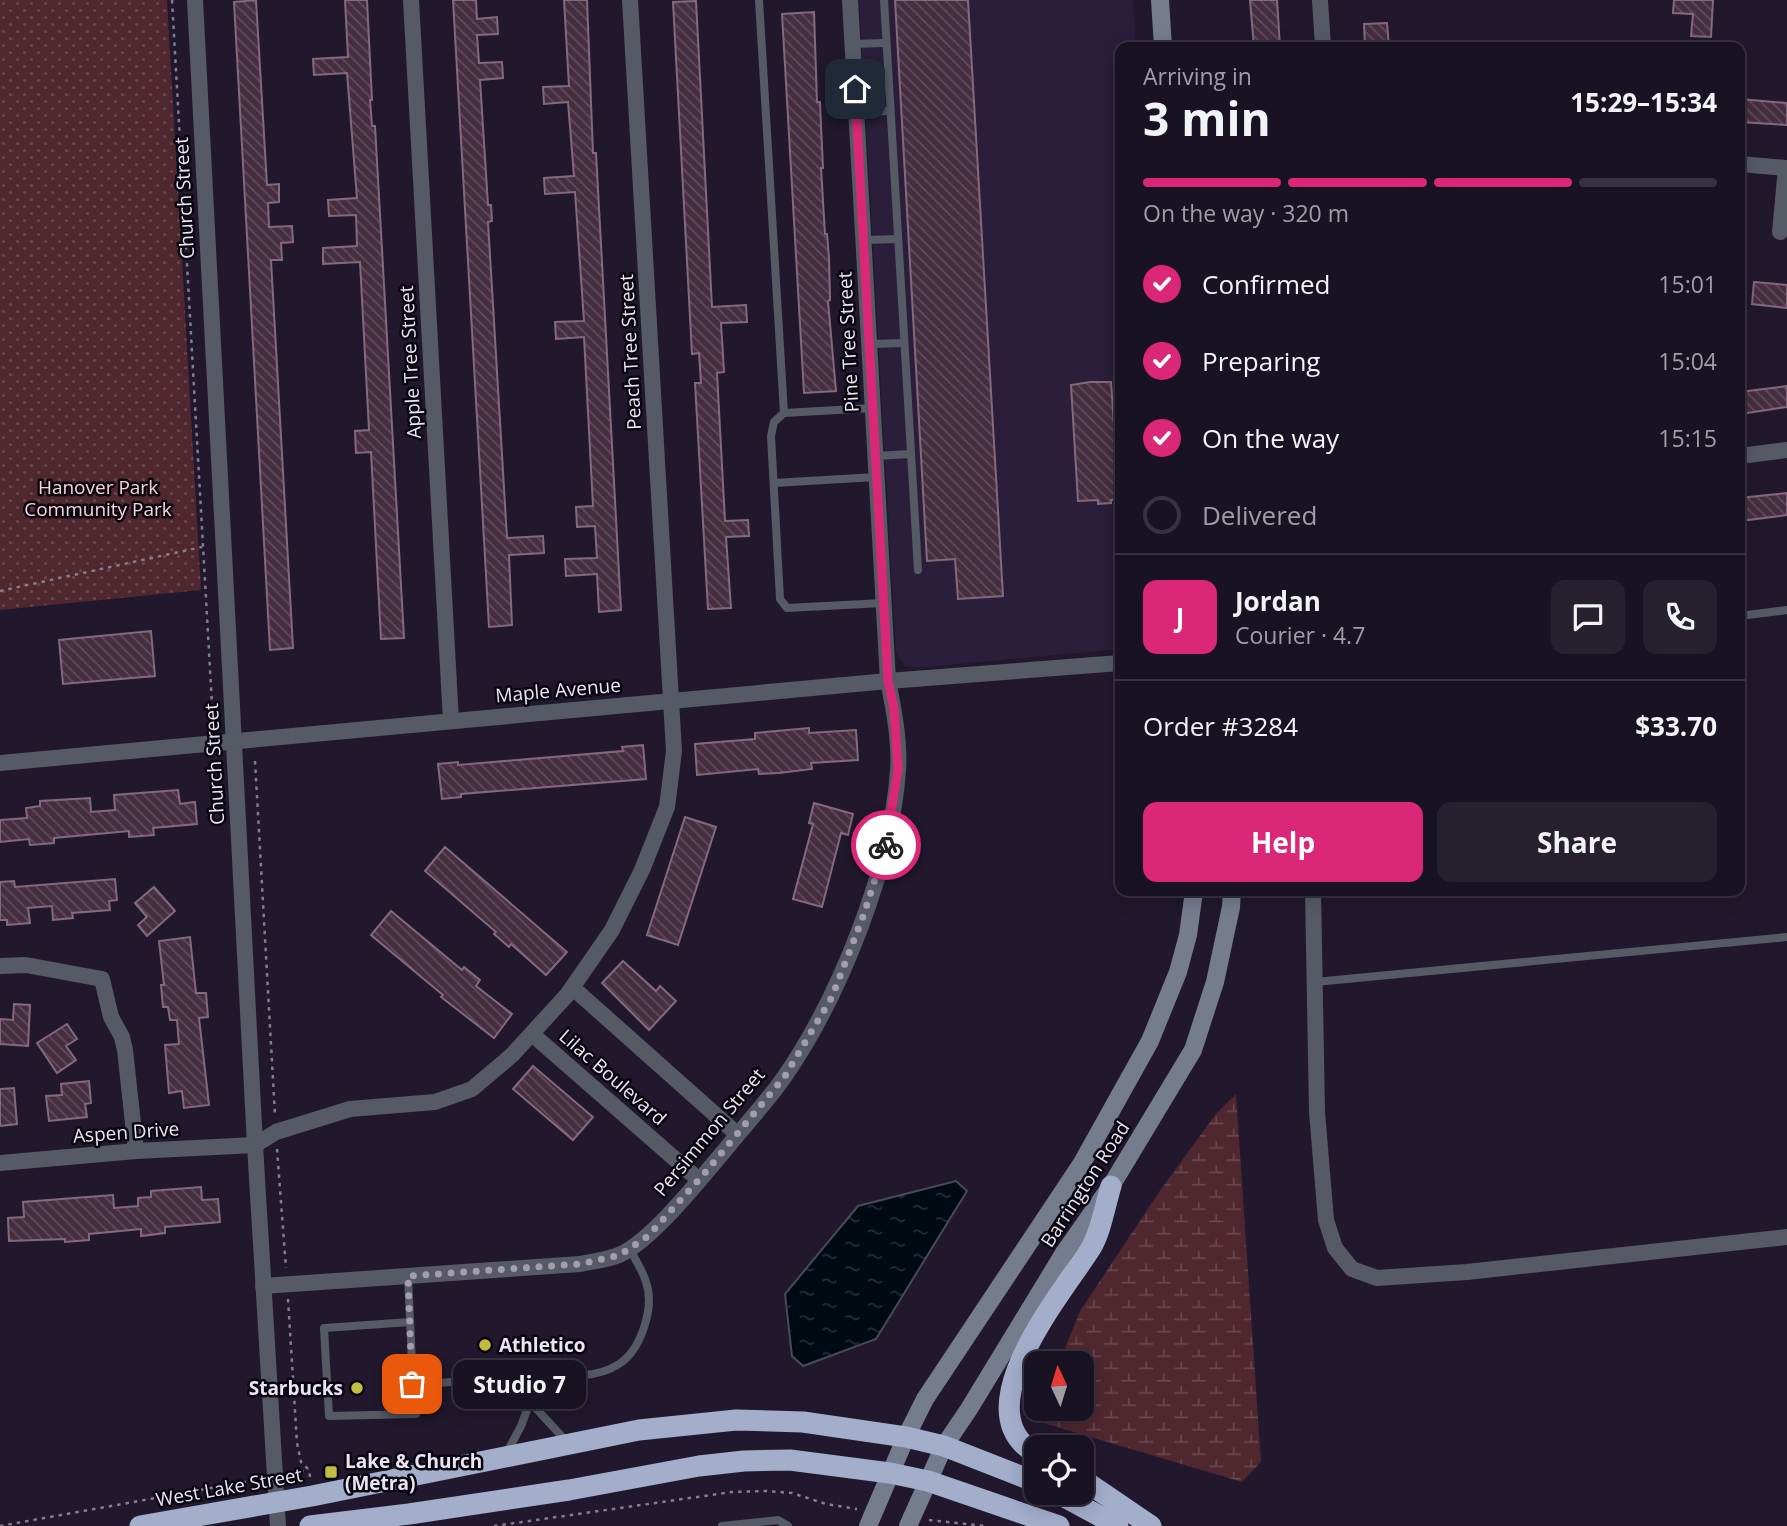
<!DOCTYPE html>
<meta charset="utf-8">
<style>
:root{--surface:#191222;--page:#26202f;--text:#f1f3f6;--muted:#9f9ea5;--line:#373240;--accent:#db2777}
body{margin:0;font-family:"Open Sans",sans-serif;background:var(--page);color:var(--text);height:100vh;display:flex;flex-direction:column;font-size:26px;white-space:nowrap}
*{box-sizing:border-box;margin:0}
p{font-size:23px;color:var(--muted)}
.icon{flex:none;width:38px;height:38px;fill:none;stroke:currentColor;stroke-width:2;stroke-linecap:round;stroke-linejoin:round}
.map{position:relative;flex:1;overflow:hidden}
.side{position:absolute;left:1115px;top:42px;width:630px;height:854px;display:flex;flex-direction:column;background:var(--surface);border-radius:14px;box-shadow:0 4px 18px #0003,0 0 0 2px var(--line)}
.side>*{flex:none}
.needle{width:46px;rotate:356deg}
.tools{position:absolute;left:1024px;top:1351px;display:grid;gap:14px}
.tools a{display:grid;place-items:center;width:70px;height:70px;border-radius:14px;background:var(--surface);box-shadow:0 4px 18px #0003,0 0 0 2px var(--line);font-size:35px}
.pin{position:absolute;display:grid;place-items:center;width:60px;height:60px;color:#fff;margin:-30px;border-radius:14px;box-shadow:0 4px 10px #0006}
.courier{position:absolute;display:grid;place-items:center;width:70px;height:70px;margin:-35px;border:5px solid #db2777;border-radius:50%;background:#fff;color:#222;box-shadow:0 2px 9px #0007}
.bubble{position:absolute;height:49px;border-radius:14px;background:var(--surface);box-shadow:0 4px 18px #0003,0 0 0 2px var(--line);font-size:23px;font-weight:700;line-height:49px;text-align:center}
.headline em{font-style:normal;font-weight:700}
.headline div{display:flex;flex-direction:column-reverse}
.headline{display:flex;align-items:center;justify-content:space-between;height:119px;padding:0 28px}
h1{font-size:46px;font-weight:700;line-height:52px}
.bar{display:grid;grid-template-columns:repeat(4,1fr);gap:10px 7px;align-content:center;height:84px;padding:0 28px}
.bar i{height:9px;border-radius:5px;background:var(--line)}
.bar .active{background:var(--accent)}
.bar p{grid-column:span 4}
.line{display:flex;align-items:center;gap:18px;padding:0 28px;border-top:2px solid var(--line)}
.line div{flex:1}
.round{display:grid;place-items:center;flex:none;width:74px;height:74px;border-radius:14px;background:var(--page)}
ol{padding:0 28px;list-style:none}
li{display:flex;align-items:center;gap:21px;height:77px}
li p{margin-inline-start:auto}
li .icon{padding:7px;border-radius:50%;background:var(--accent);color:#fff;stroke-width:4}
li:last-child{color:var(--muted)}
li i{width:38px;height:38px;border:4px solid var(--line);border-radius:50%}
.cta{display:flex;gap:14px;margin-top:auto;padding:14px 28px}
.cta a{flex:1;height:80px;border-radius:14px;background:var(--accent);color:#fff;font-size:28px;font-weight:700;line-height:80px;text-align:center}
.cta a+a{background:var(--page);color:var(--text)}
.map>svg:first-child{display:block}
</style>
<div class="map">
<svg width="1787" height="1526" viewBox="0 0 1787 1526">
<defs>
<pattern id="grass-dots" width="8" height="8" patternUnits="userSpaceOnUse" patternTransform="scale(1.75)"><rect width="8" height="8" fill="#4f272f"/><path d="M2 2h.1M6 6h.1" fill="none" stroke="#68464e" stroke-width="1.8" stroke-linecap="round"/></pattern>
<pattern id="wetland-marsh" width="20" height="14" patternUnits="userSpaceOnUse" patternTransform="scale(1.75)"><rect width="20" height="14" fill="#4f272f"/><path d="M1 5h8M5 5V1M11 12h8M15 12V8" fill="none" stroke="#68464e"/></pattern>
<pattern id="water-ripples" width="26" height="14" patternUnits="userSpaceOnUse" patternTransform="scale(1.75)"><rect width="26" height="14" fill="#000a13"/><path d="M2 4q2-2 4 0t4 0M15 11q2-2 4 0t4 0" fill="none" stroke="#252e36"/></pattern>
<pattern id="building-back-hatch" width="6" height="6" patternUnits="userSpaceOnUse" patternTransform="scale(1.75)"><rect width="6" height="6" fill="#452e3f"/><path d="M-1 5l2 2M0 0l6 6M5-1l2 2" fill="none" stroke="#604c5b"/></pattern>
</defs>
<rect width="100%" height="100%" fill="#21182e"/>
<polygon fill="#2a1e3a" points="859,0 1133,0 1136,47 1120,47 1120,649 916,668 905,666 896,653"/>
<polygon fill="url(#grass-dots)" points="0,0 167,0 201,590 0,610"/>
<polygon fill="url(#wetland-marsh)" points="1236,1094 1261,1462 1242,1482 1037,1421 1042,1409 1082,1409 1082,1363 1059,1363 1080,1311 1159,1192 1215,1115"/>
<polygon fill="url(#water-ripples)" stroke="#464b56" stroke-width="2" points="956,1181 967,1191 876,1339 803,1366 792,1356 785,1294 858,1206"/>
<g fill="url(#building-back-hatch)" stroke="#84697d" stroke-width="2">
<polygon points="256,0 267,185 279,184 279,202 268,203 269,227 292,226 293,242 281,243 282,260 271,260 293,648 270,650 234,2"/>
<polygon points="345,0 367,0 372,100 370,100 372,126 375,126 404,638 381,639 371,452 356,453 355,431 369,430 360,262 323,264 323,248 357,246 356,215 329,216 328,200 357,198 347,73 314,75 313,59 348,57"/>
<polygon points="453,0 476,0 477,19 497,17 498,34 477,35 479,63 502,62 503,78 480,80 488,205 491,205 492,221 488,222 507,538 543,536 544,553 509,555 512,625 489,627"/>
<polygon points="564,0 587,0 593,153 596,153 621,610 599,612 597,574 566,576 565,559 597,558 595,526 577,527 576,507 593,506 584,337 556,339 555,322 584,321 575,192 545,194 544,178 574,176 568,102 544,104 543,87 569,86"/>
<polygon points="895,0 968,0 1003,596 958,599 955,559 927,561"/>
<polygon points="1250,0 1277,0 1280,47 1254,47"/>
<polygon points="1674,0 1713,0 1711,37 1691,36 1693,14 1673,13"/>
<polygon points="696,1 712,307 746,305 747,322 721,323 724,372 717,373 725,521 748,520 749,536 726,537 731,608 708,609 695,383 701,383 699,353 692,354 673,2"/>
<polygon points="814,12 817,102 820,102 821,126 823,168 821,168 825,234 827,234 829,258 830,300 828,301 836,391 804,393 782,14"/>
<polygon points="1387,23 1389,47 1365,47 1364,24"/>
<polygon points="1740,99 1787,103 1787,125 1740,122"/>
<polygon points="1754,282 1787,285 1787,308 1752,304"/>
<polygon points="1090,382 1111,382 1119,499 1111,500 1111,503 1098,504 1098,500 1078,501 1071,385"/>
<polygon points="1787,386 1787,407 1740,414 1740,392"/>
<polygon points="1787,493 1787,515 1740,521 1740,498"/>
<polygon points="151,631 155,676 63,684 59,640"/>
<polygon points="809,728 809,733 856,730 858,760 811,763 812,769 779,773 759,774 758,769 697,775 695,744 755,739 755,733"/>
<polygon points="643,745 646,779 461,794 461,797 442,799 438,764 458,762 458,765 623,751 622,747"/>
<polygon points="178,790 180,804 195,802 197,824 153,828 154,835 129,837 129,831 54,838 54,843 30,845 29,839 0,842 0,820 27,818 26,808 40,806 40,801 90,798 91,812 115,810 114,795"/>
<polygon points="814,803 853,814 848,835 841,833 822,907 793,899 813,824 809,823"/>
<polygon points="685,817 716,827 678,945 647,935"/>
<polygon points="445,847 567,952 546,975 511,944 509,947 494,934 496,932 425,871"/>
<polygon points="115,879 117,900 109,901 110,910 72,913 73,918 53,920 52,906 28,908 30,923 7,925 7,920 0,920 0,882 14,881 15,887"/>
<polygon points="154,887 175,911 147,936 138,925 147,917 135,903"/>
<polygon points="391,911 462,970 464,967 480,980 476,986 512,1014 494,1038 441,997 443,995 371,935"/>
<polygon points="190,937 196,993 206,993 208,1017 199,1018 209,1105 184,1108 182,1091 169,1093 165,1045 179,1044 177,1020 170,1020 168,1007 163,1007 161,985 164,985 159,941"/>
<polygon points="623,961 656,991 660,986 676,1001 649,1030 602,983"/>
<polygon points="14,1004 30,1005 28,1046 0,1044 0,1019 13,1020"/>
<polygon points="67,1024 77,1039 66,1046 76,1060 57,1073 37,1043"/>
<polygon points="533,1066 593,1117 573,1140 513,1089"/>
<polygon points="89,1081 91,1103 85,1104 87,1117 49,1121 46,1096 62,1095 61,1084"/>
<polygon points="14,1088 17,1124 0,1126 0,1089"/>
<polygon points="201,1187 202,1200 218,1199 220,1222 165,1227 165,1233 141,1236 141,1229 89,1234 89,1240 65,1242 65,1239 9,1241 8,1218 24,1217 23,1202 113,1195 114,1208 138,1206 138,1198 151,1197 151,1191"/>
</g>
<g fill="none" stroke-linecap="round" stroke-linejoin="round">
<g stroke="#857d90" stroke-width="2.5" stroke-dasharray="3.5 5" stroke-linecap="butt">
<polyline points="172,0 213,722"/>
<polyline points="0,591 202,547"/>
<polyline points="255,761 275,1115"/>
<polyline points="277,1149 286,1268"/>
<polyline points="288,1299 297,1443 301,1462 309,1470 310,1477"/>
<polyline points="292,1473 309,1470"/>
<polyline points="929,1520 985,1526"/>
<polyline points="0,1526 261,1479"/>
<polyline points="494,1526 732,1492 766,1491 792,1493 826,1504 857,1509"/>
</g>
<g stroke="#555a65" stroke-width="8">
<polyline points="759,0 784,413"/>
<polyline points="884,0 918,570"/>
<polyline points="852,44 886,43"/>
<polyline points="856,112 890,111"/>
<polyline points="864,240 898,239"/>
<polyline points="870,344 904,343"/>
<polyline points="873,408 784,413 774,422 771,436 780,599 787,608 883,603"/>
<polyline points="875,456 911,454"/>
<polyline points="774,483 876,477"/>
<polyline points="1740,616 1787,610"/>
<polyline points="1315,982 1787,937"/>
<polyline points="408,1276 413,1385 530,1376"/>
<polyline points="410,1322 324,1328 329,1416 416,1414 413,1385"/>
<path d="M 530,1402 L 530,1376 C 557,1376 595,1380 619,1364 C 641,1350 655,1307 646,1282 C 643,1271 635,1259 629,1248"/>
<polyline points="506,1454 521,1426 530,1402 567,1442"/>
<polyline points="722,1526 778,1520 788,1526"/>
</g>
<g stroke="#555a65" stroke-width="16">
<polyline points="195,0 255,1145 278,1526"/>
<polyline points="411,0 451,721"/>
<polyline points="1320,0 1323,47"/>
<polyline points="1740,164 1787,168"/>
<polyline points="1780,232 1786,168"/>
<polyline points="1740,456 1787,450"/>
<polyline points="0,763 888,681 1120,663"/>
<polyline points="1313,891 1317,1112 1326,1220 1335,1248 1352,1269 1377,1278 1467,1272 1787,1237"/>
<polyline points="0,966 26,965 102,979 111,1017 122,1037 125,1050 136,1151"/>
<polyline points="573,988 737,1134"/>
<polyline points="532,1034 699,1180"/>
<polyline points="0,1163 136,1151 255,1145 276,1132 350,1109 435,1102 472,1089 512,1055 567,995 612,930 642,870 667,807 674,751 630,0"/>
<path d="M 263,1286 L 580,1264 C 593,1261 609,1260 621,1254 C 653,1239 701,1178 725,1150 C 745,1125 767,1102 785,1076 C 840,996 891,868 898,771 C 900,742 894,710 888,681 L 850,0"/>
</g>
<g stroke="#757c8e" stroke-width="18">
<polyline points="1160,0 1163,47"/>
<polyline points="868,1526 906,1437 925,1399 1082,1163 1150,1041 1178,972 1188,935 1194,891"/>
<polyline points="908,1526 944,1446 969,1409 1064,1253 1111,1186 1193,1050 1215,982 1231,907 1232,891"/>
</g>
<g stroke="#a3aecb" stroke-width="21">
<path d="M 1036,1454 C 962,1410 1062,1294 1091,1248 C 1101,1231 1105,1206 1111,1186"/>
<polyline points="1082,1479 1151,1526"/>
<polyline points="1057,1493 1118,1526"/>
<polyline points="140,1526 312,1496 639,1430 736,1420 803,1422 906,1437 944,1446 1036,1482"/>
<polyline points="310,1526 409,1514 569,1490 699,1466 744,1461 790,1460 890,1473 928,1481 1059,1526"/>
</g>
</g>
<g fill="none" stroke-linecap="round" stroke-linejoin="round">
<polyline stroke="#a49daf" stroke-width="7" stroke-dasharray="0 12.6" points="412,1384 408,1276 580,1264 620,1255 648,1236 704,1174 785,1076 832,997 864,914 886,845"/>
<polyline stroke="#db2777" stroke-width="9" points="855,89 888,681 894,709 898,769 886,845"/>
</g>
<g fill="#bfbe41" stroke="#09060f" stroke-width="2.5">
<circle cx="485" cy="1345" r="7"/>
<circle cx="357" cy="1388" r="7"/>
<rect x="324" y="1465" width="14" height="14" rx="3.5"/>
</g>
<g text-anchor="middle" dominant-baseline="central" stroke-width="5" stroke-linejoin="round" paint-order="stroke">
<g font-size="19" fill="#eae4f4" stroke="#09060f">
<text transform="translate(184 198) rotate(-93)">Church Street</text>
<text transform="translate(848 342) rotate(-93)">Pine Tree Street</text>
<text transform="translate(630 352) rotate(-93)">Peach Tree Street</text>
<text transform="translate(410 362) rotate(-93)">Apple Tree Street</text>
<text transform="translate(558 690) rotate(-5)">Maple Avenue</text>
<text transform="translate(214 764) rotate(-93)">Church Street</text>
<text transform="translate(613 1077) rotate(41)">Lilac Boulevard</text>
<text transform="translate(126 1132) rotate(-4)">Aspen Drive</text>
<text transform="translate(709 1132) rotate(-50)">Persimmon Street</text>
<text transform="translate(1085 1184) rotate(-57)">Barrington Road</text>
<text transform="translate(229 1487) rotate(-10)">West Lake Street</text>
</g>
<g font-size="19" fill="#f7d2d7" stroke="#09060f">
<text x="98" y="487">Hanover Park<tspan x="98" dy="22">Community Park</tspan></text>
</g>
<g font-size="19" font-weight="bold" fill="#eae4f4" stroke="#09060f" text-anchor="start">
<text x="499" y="1345">Athletico</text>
<text x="343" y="1388" text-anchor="end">Starbucks</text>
<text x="345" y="1461">Lake &amp; Church<tspan x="345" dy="22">(Metra)</tspan></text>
</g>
</g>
</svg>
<div class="tools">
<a><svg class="needle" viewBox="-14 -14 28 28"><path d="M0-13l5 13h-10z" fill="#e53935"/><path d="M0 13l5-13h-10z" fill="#9f9ea5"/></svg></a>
<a><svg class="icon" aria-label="locate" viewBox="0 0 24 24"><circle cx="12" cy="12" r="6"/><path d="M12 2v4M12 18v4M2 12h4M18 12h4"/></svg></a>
</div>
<div class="pin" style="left:412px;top:1384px;background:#ea580c"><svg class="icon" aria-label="bag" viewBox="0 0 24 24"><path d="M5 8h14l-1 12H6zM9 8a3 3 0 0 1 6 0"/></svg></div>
<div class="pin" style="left:855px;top:89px;background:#1f2937"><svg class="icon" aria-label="home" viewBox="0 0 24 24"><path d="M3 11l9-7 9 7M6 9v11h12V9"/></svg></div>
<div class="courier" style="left:886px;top:845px"><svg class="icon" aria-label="bike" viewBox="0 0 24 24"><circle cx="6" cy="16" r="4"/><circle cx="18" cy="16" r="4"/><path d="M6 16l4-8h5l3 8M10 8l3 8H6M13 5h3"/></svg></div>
<div class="bubble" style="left:453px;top:1360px;width:133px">Studio 7</div>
<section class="side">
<div class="headline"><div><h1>3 min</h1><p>Arriving in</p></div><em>15:29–15:34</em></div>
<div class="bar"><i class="active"></i><i class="active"></i><i class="active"></i><i></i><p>On the way · 320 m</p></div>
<ol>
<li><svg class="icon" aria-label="check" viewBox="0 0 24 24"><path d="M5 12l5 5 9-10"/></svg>Confirmed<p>15:01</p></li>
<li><svg class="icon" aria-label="check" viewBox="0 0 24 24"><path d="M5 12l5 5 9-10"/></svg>Preparing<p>15:04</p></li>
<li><svg class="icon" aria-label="check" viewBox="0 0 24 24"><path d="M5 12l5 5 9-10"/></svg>On the way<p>15:15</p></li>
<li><i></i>Delivered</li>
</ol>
<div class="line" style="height:126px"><b class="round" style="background:var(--accent);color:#fff">J</b><div><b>Jordan</b><p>Courier · 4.7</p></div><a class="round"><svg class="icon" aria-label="chat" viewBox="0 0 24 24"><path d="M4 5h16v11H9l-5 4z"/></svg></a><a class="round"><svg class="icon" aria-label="phone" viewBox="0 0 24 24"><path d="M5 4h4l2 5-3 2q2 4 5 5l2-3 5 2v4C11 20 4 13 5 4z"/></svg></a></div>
<div class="line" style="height:91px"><div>Order #3284</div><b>$33.70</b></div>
<div class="cta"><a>Help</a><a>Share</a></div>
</section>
</div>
